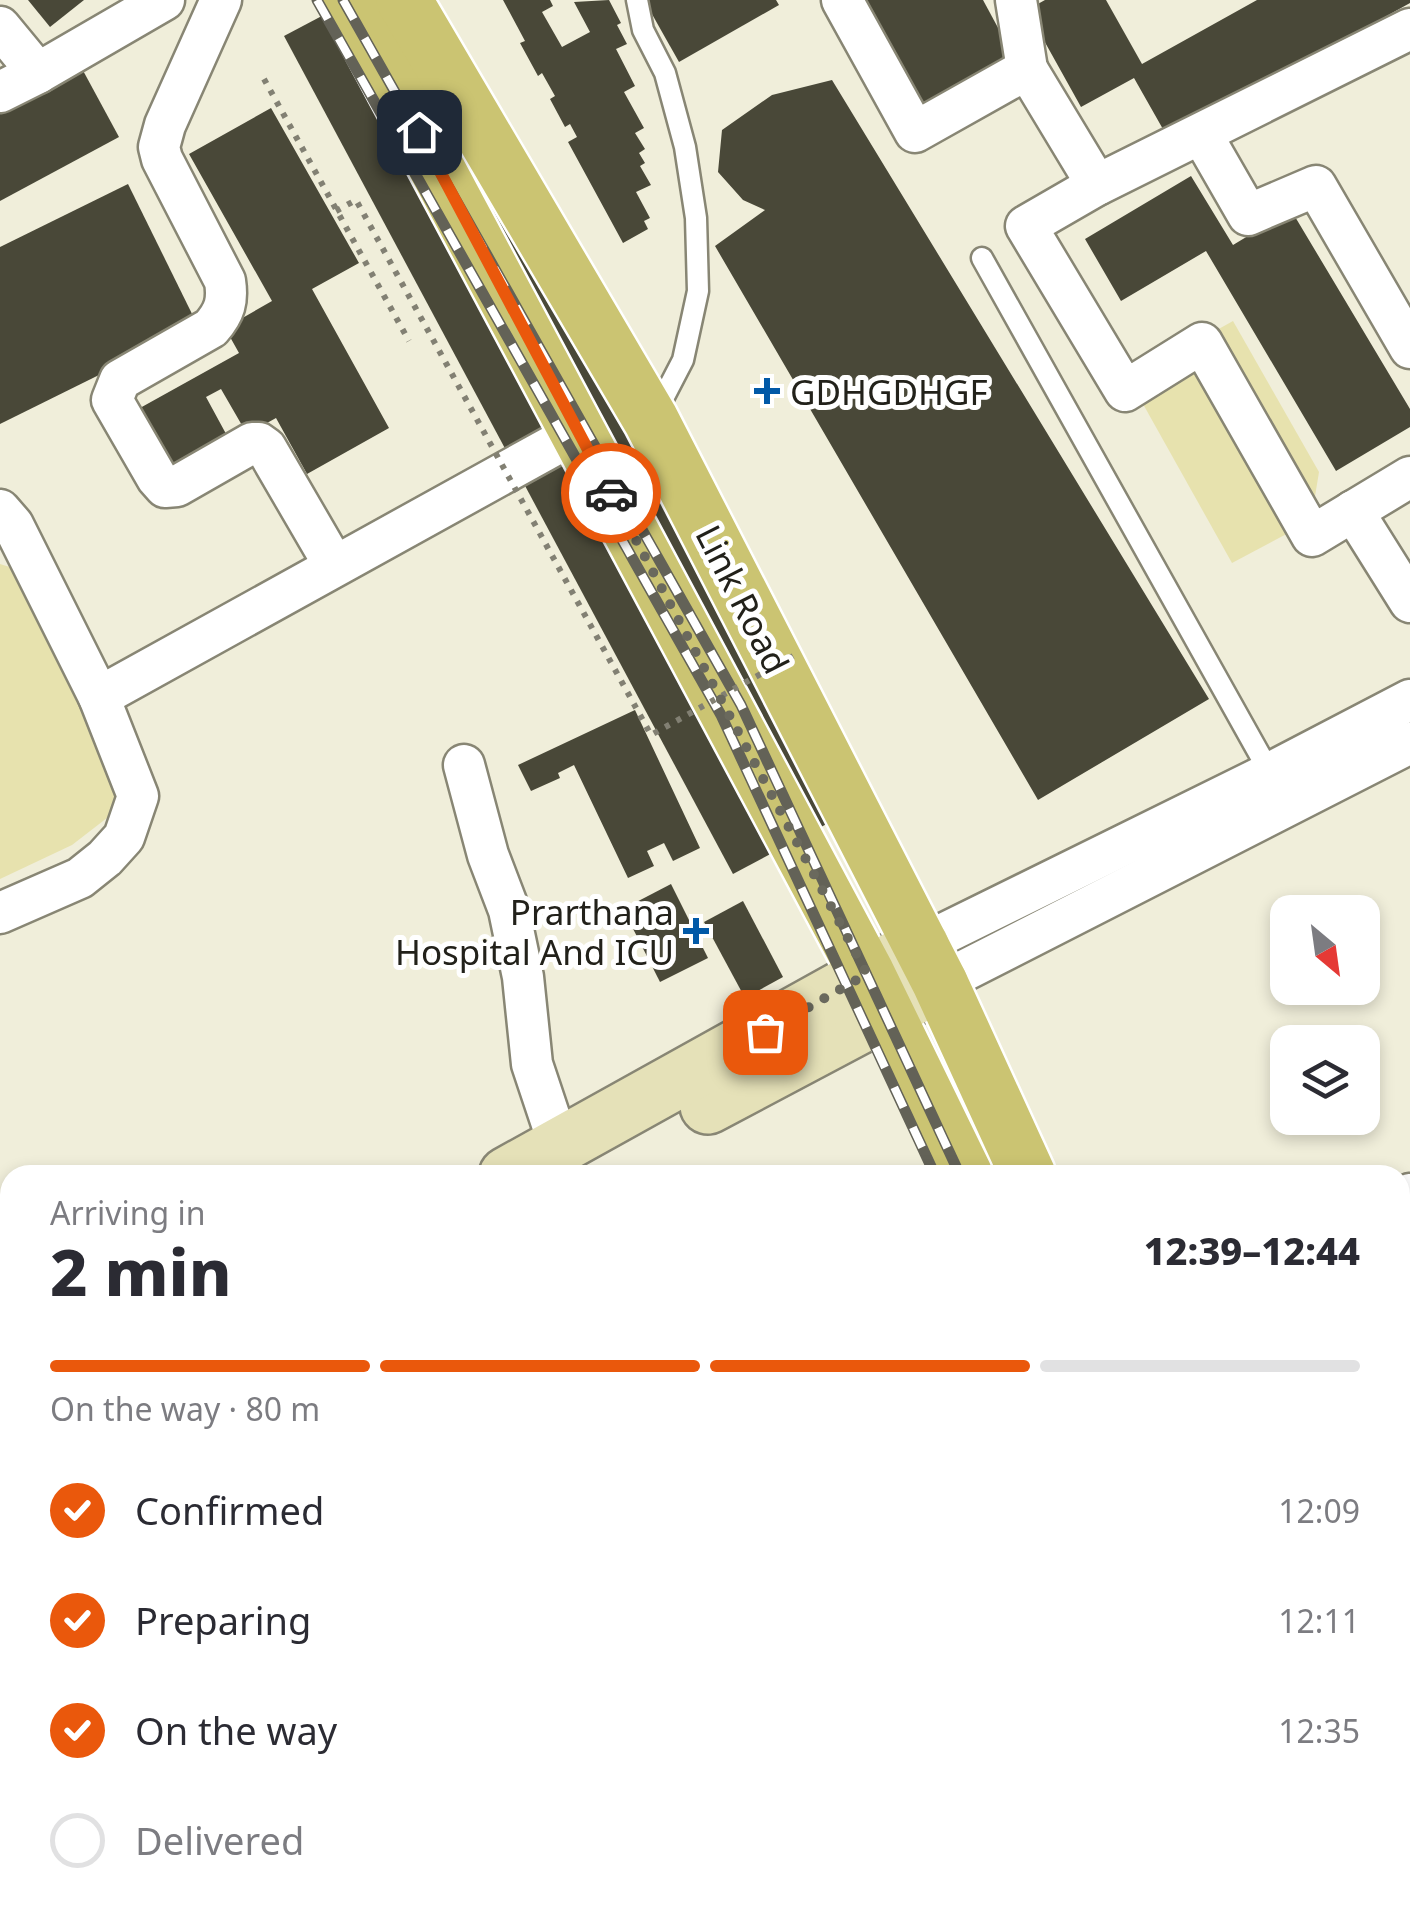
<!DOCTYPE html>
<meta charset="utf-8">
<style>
:root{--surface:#fff;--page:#f2f2f3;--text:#2b2b33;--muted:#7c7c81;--line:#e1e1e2;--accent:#ea580c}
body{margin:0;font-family:"Noto Sans",sans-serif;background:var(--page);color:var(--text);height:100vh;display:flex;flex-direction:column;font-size:38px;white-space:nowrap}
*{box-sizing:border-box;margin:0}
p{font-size:32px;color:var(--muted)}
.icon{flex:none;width:55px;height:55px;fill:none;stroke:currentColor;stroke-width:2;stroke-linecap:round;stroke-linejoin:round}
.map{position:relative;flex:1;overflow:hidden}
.sheet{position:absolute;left:0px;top:1165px;width:1410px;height:752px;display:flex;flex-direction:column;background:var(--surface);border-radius:30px 30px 0 0;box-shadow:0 5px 15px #0003}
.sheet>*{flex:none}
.needle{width:65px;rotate:151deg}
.controls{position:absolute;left:1270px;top:895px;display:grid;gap:20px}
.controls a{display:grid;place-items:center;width:110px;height:110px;border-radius:20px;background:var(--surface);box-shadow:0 5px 15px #0003;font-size:50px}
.pin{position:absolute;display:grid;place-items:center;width:85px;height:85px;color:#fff;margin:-42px;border-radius:20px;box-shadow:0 5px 15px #0006}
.courier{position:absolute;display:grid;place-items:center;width:100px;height:100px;margin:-50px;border:8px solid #ea580c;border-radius:50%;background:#fff;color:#222;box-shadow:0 2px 12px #0007}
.headline em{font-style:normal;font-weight:800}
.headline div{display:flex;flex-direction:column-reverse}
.headline{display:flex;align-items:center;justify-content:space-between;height:170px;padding:0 50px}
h1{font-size:65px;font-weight:800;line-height:75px}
.bar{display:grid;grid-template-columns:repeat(4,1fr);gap:15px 10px;align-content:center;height:120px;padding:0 50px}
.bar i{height:12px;border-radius:8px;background:var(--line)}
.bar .current{background:var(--accent)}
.bar p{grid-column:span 4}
ol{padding:0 50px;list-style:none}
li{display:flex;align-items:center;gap:30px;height:110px}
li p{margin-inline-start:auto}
li .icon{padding:10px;border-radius:50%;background:var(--accent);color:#fff;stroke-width:4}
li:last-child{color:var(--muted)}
li i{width:55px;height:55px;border:5px solid var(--line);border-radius:50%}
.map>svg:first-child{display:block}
</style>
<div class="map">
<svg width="1410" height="1916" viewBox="0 0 1410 1916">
<rect width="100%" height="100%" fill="#f0eeda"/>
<g fill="#e7e2ae">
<polygon points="1233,321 1319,472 1311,521 1232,563 1129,379"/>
<polygon points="0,564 48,579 125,804 72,845 0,879"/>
<polygon points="232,1908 482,1908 484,1916 235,1916"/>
</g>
<g fill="#494838">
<polygon points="28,0 84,0 50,27"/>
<polygon points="352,0 435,0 866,803 733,874 284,36"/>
<polygon points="503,0 550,0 553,6 542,12 562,47 590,32 574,2 609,0 621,23 617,25 627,44 616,49 635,86 624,92 644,128 635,133 645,149 639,153 645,163 640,166 651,185 636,192 650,218 644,221 648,229 623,243 568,142 577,137 570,124 565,127 550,99 555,96 542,73 538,76 520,43 525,41"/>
<polygon points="644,0 776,0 779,5 679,62"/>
<polygon points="866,0 983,0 1016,61 926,111"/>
<polygon points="1045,0 1106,0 1142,64 1257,0 1410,0 1410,3 1168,138 1134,78 1081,107 1027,10"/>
<polygon points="80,65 119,137 0,201 0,109"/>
<polygon points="832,80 1209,699 1038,800 715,246 765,210 743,200 718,172 722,130 772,95"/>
<polygon points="271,108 359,263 312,289 389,428 307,474 276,418 247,434 221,389 206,397 231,443 168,478 131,413 239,353 225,328 272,301 189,154"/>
<polygon points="1191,176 1233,245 1291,210 1410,409 1410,427 1336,471 1206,251 1121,301 1085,239"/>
<polygon points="128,184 198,326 0,424 0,247"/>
<polygon points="635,710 700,848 673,861 664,843 647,851 654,866 628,878 574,765 558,773 560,778 531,791 518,765"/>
<polygon points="671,884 708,958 660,982 623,909"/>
<polygon points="743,901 783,977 745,998 704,922"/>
<polygon points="1410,1279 1410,1574 1400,1578 1400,1284"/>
<polygon points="1410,1672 1410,1800 1400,1779 1400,1677"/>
</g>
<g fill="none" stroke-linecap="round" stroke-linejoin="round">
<g stroke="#888674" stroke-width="25">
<g id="lane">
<polyline points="637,0 643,30 665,73 685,147 696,218 698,291 683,360 655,414"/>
<polyline points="982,258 1270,773"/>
</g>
</g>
<g stroke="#888674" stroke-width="45">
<g id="street">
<path d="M 221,0 L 165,125 L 159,147 L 162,159 L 225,281 C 228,301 225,312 211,328 L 120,380 L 112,400 L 157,478 L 165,487 L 177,486 L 252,443 L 259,443 L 266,448 L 334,565"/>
<polyline points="842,0 915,132 1027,69 1097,185"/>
<polyline points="1016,0 1027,69"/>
<polyline points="0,27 38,73 0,92"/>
<polyline points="1410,29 1097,185 1026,226 1125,391 1202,343 1312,536 1410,477"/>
<polyline points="38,73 164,0"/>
<polyline points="1202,135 1248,215 1316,186 1410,348"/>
<polyline points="0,510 13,525 99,697 138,796 124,837 105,858 80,878 0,913"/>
<polyline points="1353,511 1410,602"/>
<polyline points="99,697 578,432"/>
<polyline points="464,765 488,855 509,910 523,977 532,1064 560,1148"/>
<polyline points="921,945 1270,773 1410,700"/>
<polyline points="940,983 1410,743"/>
<polyline points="1400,1199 1410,1194"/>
<polyline points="1400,1633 1410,1628"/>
<polyline points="0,1687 10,1685"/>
<polyline points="211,1908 213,1916"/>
<polyline points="497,1908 499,1916"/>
<polyline points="733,1908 735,1916"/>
<polyline points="1001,1908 1004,1916"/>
</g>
</g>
<g stroke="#888674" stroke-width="60">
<g id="secondary">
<polyline points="708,1106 940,983"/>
<polyline points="507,1175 921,945"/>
<polyline points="0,1394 10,1391"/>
<polyline points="0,1435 10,1432"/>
</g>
</g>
<g stroke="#fff" stroke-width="60">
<g id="primary">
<polyline points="347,0 867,974 965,1175"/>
<polyline points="404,0 651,420 940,983 1028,1175"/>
<polyline points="1314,1908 1318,1916"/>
<polyline points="1371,1908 1375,1916"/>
</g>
</g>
<polyline stroke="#828073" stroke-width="6" stroke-dasharray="5 8" stroke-linecap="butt" points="264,79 409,341"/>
<use href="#lane" stroke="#fff" stroke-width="20"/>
<use href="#street" stroke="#fff" stroke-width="40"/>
<use href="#secondary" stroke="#e5e1b8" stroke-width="55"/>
<use href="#primary" stroke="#cbc472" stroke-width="55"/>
<g stroke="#636257" stroke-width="11">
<g id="rail">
<polyline points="317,0 721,715 935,1175"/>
<polyline points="343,0 741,705 960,1175"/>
<polyline points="1278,1908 1282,1916"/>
<polyline points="1303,1908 1307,1916"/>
</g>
</g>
<use href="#rail" stroke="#fff" stroke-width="8" stroke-dasharray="22" stroke-linecap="butt"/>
<polyline stroke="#828073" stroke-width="6" stroke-dasharray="5 8" stroke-linecap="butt" points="336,211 356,200 651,735 793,656"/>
</g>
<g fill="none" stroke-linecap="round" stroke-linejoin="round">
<polyline stroke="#6a695d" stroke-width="10" stroke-dasharray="0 18" points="611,493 867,974 765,1032"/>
<polyline stroke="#ea580c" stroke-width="12" points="419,132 611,493"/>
</g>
<g fill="#0159a7" stroke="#fff" stroke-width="4">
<path d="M762 376h10v10h10v10h-10v10h-10v-10h-10v-10h10z"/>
<path d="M691 916h10v10h10v10h-10v10h-10v-10h-10v-10h10z"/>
</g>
<g text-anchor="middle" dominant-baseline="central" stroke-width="10" stroke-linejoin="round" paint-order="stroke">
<g font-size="35" fill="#22211a" stroke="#fff" text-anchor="start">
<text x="790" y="391">GDHGDHGF</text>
<text x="674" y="911" text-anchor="end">Prarthana<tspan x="674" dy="40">Hospital And ICU</tspan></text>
</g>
<g font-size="35" fill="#22211a" stroke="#fff">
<text transform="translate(743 599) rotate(63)">Link Road</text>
</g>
</g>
</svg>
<div class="controls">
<a><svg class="needle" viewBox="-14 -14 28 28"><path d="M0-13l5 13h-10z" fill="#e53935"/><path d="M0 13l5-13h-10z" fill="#7c7c81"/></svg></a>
<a><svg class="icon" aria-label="layers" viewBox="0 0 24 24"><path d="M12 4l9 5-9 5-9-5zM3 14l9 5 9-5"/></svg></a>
</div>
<div class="pin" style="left:765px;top:1032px;background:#ea580c"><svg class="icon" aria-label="bag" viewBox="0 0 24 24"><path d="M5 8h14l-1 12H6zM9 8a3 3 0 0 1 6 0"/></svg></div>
<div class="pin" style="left:419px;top:132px;background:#1f2937"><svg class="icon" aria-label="home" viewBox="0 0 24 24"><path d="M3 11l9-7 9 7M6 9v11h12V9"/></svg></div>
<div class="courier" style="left:611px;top:493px"><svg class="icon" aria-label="car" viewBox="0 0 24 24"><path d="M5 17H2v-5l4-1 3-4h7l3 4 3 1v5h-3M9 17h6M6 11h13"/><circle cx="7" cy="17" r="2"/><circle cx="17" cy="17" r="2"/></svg></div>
<section class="sheet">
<div class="headline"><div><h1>2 min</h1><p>Arriving in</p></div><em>12:39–12:44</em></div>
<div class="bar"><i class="current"></i><i class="current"></i><i class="current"></i><i></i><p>On the way · 80 m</p></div>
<ol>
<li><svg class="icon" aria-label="check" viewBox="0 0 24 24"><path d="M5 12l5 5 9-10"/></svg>Confirmed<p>12:09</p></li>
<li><svg class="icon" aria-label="check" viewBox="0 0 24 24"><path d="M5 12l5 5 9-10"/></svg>Preparing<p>12:11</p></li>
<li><svg class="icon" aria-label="check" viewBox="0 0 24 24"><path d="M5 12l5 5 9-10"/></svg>On the way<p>12:35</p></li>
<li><i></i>Delivered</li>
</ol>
</section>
</div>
